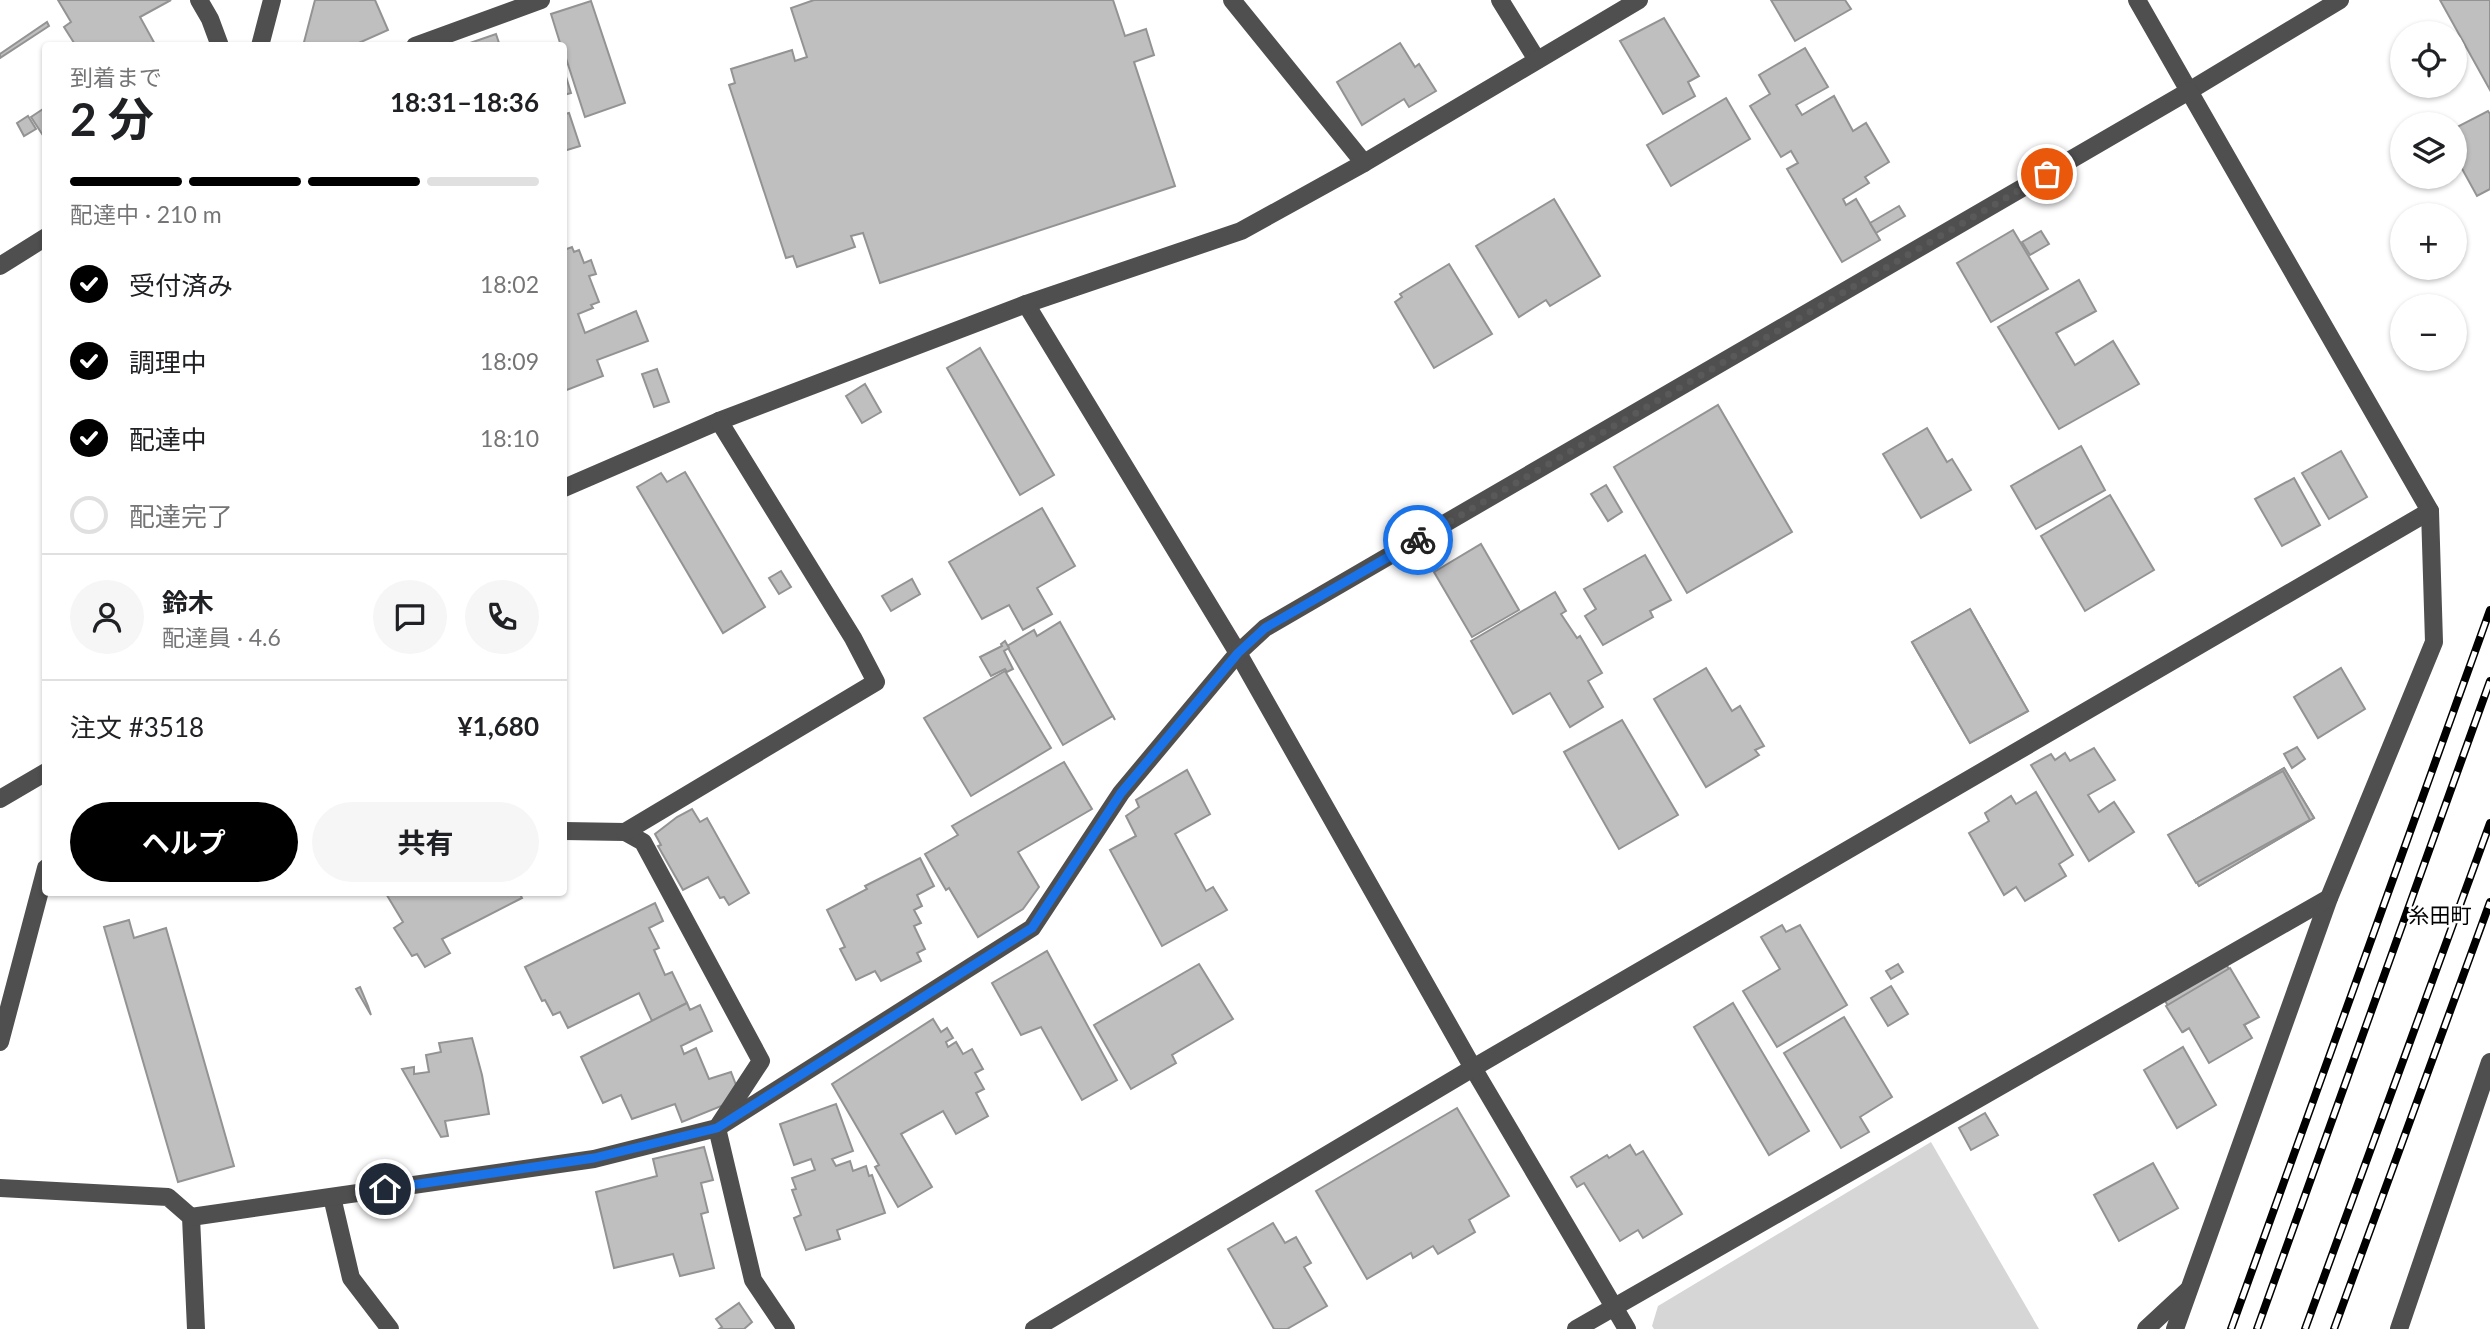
<!DOCTYPE html>
<html lang="ja">
<meta charset="utf-8">
<style>
:root{--surface:#fff;--page:#f6f6f6;--text:#202124;--muted:#757577;--line:#e0e0e0;--accent:#000}
body{margin:0;font-family:Lato,"Noto Sans JP",sans-serif;background:var(--page);color:var(--text);height:100vh;display:flex;flex-direction:column;font-size:26px;white-space:nowrap}
*{box-sizing:border-box;margin:0}
p{font-size:23px;color:var(--muted)}
.icon{flex:none;width:38px;height:38px;fill:none;stroke:currentColor;stroke-width:2;stroke-linecap:round;stroke-linejoin:round}
.map{position:relative;flex:1;overflow:hidden}
.sheet{position:absolute;left:42px;top:42px;width:525px;height:854px;display:flex;flex-direction:column;background:var(--surface);border-radius:7px;box-shadow:0 2px 5px #0004}
.sheet>*{flex:none}
.buttons{position:absolute;left:2390px;top:21px;display:grid;gap:14px}
.buttons a{display:grid;place-items:center;width:77px;height:77px;border-radius:50%;background:var(--surface);box-shadow:0 2px 5px #0004;font-size:35px}
.pin{position:absolute;display:grid;place-items:center;width:60px;height:60px;color:#fff;margin:-30px;border:4px solid #fff;border-radius:50%;box-shadow:0 2px 7px #0007}
.courier{position:absolute;display:grid;place-items:center;width:70px;height:70px;margin:-35px;border:5px solid #1a73e8;border-radius:50%;background:#fff;color:#222;box-shadow:0 2px 9px #0007}
.headline em{font-style:normal;font-weight:700}
.headline div{display:flex;flex-direction:column-reverse}
.headline{display:flex;align-items:center;justify-content:space-between;height:119px;padding:0 28px}
h1{font-size:46px;font-weight:700;line-height:52px}
.bar{display:grid;grid-template-columns:repeat(4,1fr);gap:10px 7px;align-content:center;height:84px;padding:0 28px}
.bar i{height:9px;border-radius:5px;background:var(--line)}
.bar .active{background:var(--accent)}
.bar p{grid-column:span 4}
.line{display:flex;align-items:center;gap:18px;padding:0 28px;border-top:2px solid var(--line)}
.line div{flex:1}
.round{display:grid;place-items:center;flex:none;width:74px;height:74px;border-radius:37px;background:var(--page)}
ol{padding:0 28px;list-style:none}
li{display:flex;align-items:center;gap:21px;height:77px}
li p{margin-inline-start:auto}
li .icon{padding:7px;border-radius:50%;background:var(--accent);color:#fff;stroke-width:4}
li:last-child{color:var(--muted)}
li i{width:38px;height:38px;border:4px solid var(--line);border-radius:50%}
.button{display:flex;gap:14px;margin-top:auto;padding:14px 28px}
.button a{flex:1;height:80px;border-radius:42px;background:var(--accent);color:#fff;font-size:28px;font-weight:700;line-height:80px;text-align:center}
.button a+a{background:var(--page);color:var(--text)}
.map>svg:first-child{display:block}
</style>
<div class="map">
<svg width="2490" height="1329" viewBox="0 0 2490 1329">
<rect width="100%" height="100%" fill="#fff"/>
<polygon fill="#d6d6d6" points="1931,1142 2039,1329 1654,1329 1652,1326 1658,1306"/>
<g fill="#bfbfbf" stroke="#939393" stroke-width="2">
<polygon points="58,0 171,0 140,17 156,46 76,46 64,27 71,22"/>
<polygon points="315,0 375,0 388,30 352,46 303,46"/>
<polygon points="814,0 1113,0 1125,36 1146,29 1154,55 1134,62 1175,186 880,283 863,233 851,236 855,247 797,267 793,256 786,258 729,85 735,83 731,69 792,50 795,61 807,57 791,8"/>
<polygon points="1771,0 1845,0 1851,9 1795,41"/>
<polygon points="2440,0 2490,0 2490,90"/>
<polygon points="591,1 625,103 585,117 564,52 564,46 561,46 551,14"/>
<polygon points="1664,18 1699,76 1688,82 1695,96 1663,114 1620,41"/>
<polygon points="47,22 49,26 0,58 0,54"/>
<polygon points="496,34 500,46 470,46 470,43"/>
<polygon points="1400,43 1415,67 1419,64 1436,91 1409,107 1404,99 1362,125 1337,82"/>
<polygon points="1805,48 1828,87 1796,105 1802,115 1834,96 1853,131 1866,123 1889,162 1865,177 1869,183 1843,199 1846,205 1856,199 1880,240 1842,262 1787,169 1798,163 1791,151 1781,157 1750,106 1770,94 1759,75"/>
<polygon points="564,70 571,93 564,95"/>
<polygon points="1726,98 1750,139 1671,186 1647,145"/>
<polygon points="46,107 46,140 31,117"/>
<polygon points="564,108 565,114 569,113 580,146 564,151"/>
<polygon points="2488,111 2490,114 2490,189 2477,196 2455,156 2455,128"/>
<polygon points="28,116 36,129 24,136 17,123"/>
<polygon points="1554,199 1600,276 1550,306 1546,300 1519,317 1476,246"/>
<polygon points="1899,206 1905,216 1876,233 1870,223"/>
<polygon points="2013,230 2048,289 1991,322 1957,263"/>
<polygon points="2041,231 2049,244 2030,255 2022,242"/>
<polygon points="572,247 574,252 579,250 584,263 591,260 596,274 589,276 599,302 591,305 593,308 578,314 585,333 636,311 648,341 597,360 603,376 564,391 564,250"/>
<polygon points="1449,264 1492,334 1434,368 1395,302 1402,297 1400,294"/>
<polygon points="2079,280 2096,311 2056,333 2075,365 2113,341 2139,384 2059,429 1998,327"/>
<polygon points="980,348 1054,475 1020,495 947,368"/>
<polygon points="657,369 669,402 654,407 642,374"/>
<polygon points="865,384 881,412 862,423 846,396"/>
<polygon points="1718,405 1792,532 1687,593 1614,467"/>
<polygon points="1927,428 1947,462 1952,459 1971,490 1921,518 1883,454"/>
<polygon points="2081,446 2105,490 2036,529 2011,486"/>
<polygon points="2341,451 2367,497 2329,519 2302,473"/>
<polygon points="685,472 765,607 723,633 637,487 661,473 667,482"/>
<polygon points="2294,478 2320,525 2282,546 2255,499"/>
<polygon points="1606,485 1622,512 1608,521 1591,494"/>
<polygon points="2110,495 2154,570 2085,611 2041,536"/>
<polygon points="1042,508 1075,566 1037,588 1052,614 1023,630 1009,605 982,619 949,562"/>
<polygon points="1481,544 1519,610 1472,637 1434,572"/>
<polygon points="1645,555 1671,600 1650,611 1653,617 1603,645 1585,616 1596,609 1584,589"/>
<polygon points="781,571 791,587 779,594 769,578"/>
<polygon points="912,579 920,594 891,611 882,596"/>
<polygon points="1555,592 1566,611 1561,614 1577,638 1580,636 1602,673 1588,681 1603,707 1570,727 1550,693 1513,714 1471,641"/>
<polygon points="1970,609 2028,711 1970,743 1912,642"/>
<polygon points="1970,609 2028,711 1970,743 1912,642"/>
<polygon points="1060,622 1115,720 1113,716 1063,745 1007,646 1034,630 1037,636"/>
<polygon points="1005,641 1009,648 1004,651 1013,669 1007,672 1005,669 991,676 980,657 1002,646 1001,644"/>
<polygon points="1706,668 1732,711 1740,706 1764,746 1755,750 1759,755 1706,787 1654,699"/>
<polygon points="2341,668 2365,709 2318,738 2294,697"/>
<polygon points="1005,671 1051,748 971,796 924,718"/>
<polygon points="1622,720 1678,815 1619,849 1564,752"/>
<polygon points="2297,747 2305,759 2292,768 2284,754"/>
<polygon points="2094,748 2115,780 2088,795 2099,812 2114,802 2134,832 2089,861 2031,765 2051,754 2055,760 2065,753 2070,761"/>
<polygon points="1064,762 1092,809 1018,852 1039,887 1023,909 978,937 949,888 946,890 925,854 958,835 952,826"/>
<polygon points="2284,768 2314,818 2199,886 2169,835"/>
<polygon points="2284,768 2314,818 2199,886 2169,835"/>
<polygon points="1187,770 1210,814 1175,834 1206,891 1213,887 1227,910 1162,946 1110,850 1136,836 1126,816 1139,807 1136,800"/>
<polygon points="2283,771 2310,820 2196,883 2168,835"/>
<polygon points="2036,792 2073,855 2059,864 2066,876 2025,901 2016,887 2004,895 1969,833 1989,821 1985,813 2011,796 2016,804"/>
<polygon points="692,809 700,822 707,818 749,893 729,905 724,897 720,898 708,877 683,890 658,846 661,845 655,834 677,817"/>
<polygon points="920,858 934,886 917,895 922,906 914,910 921,923 914,926 925,949 917,953 921,961 881,981 875,971 856,980 840,949 845,947 827,910 867,889 865,886"/>
<polygon points="385,892 519,892 522,898 442,939 450,953 425,967 417,954 412,956 394,928 403,922"/>
<polygon points="655,903 663,921 649,928 659,948 654,950 665,975 672,972 687,1003 652,1021 639,993 568,1028 560,1012 553,1015 545,1000 542,1001 525,967"/>
<polygon points="129,920 134,938 166,928 234,1166 178,1182 104,927"/>
<polygon points="1782,925 1786,932 1800,925 1847,1005 1777,1047 1743,991 1780,969 1761,937"/>
<polygon points="1047,951 1117,1080 1082,1100 1041,1027 1021,1035 992,983"/>
<polygon points="1199,964 1233,1019 1172,1055 1176,1063 1131,1089 1094,1025"/>
<polygon points="1898,964 1903,972 1891,979 1886,971"/>
<polygon points="2226,964 2256,1017 2244,1024 2251,1037 2210,1060 2191,1027 2183,1032 2164,999"/>
<polygon points="2230,968 2259,1017 2244,1025 2252,1038 2209,1063 2189,1028 2182,1032 2166,1006"/>
<polygon points="1891,986 1908,1014 1888,1026 1871,998"/>
<polygon points="360,987 368,1006 371,1015 356,989"/>
<polygon points="687,1003 690,1010 700,1005 712,1031 681,1046 684,1054 696,1048 709,1079 731,1072 741,1098 682,1122 675,1104 632,1119 621,1095 603,1103 581,1057"/>
<polygon points="1733,1003 1809,1131 1769,1155 1694,1027"/>
<polygon points="1844,1017 1892,1097 1860,1117 1869,1132 1841,1148 1784,1053"/>
<polygon points="933,1019 941,1032 947,1028 953,1038 946,1042 948,1047 956,1042 963,1054 972,1049 983,1069 975,1073 984,1089 976,1093 988,1116 956,1134 943,1111 901,1134 932,1187 898,1207 875,1167 879,1165 832,1084"/>
<polygon points="472,1038 482,1075 489,1114 445,1121 448,1136 441,1137 402,1069 414,1067 414,1074 429,1072 426,1055 441,1052 439,1043"/>
<polygon points="2183,1047 2216,1105 2177,1128 2144,1070"/>
<polygon points="836,1104 853,1151 832,1159 836,1166 850,1161 853,1171 866,1166 869,1176 872,1175 885,1213 837,1230 840,1239 806,1250 794,1218 801,1215 792,1190 796,1189 792,1178 815,1170 811,1159 794,1165 780,1124"/>
<polygon points="1457,1108 1509,1196 1469,1220 1475,1232 1438,1254 1433,1246 1413,1258 1411,1253 1367,1279 1316,1191"/>
<polygon points="1985,1113 1998,1135 1971,1150 1959,1128"/>
<polygon points="1630,1145 1636,1155 1643,1151 1682,1214 1643,1238 1638,1230 1620,1241 1584,1183 1577,1187 1571,1177 1607,1155 1609,1158"/>
<polygon points="704,1147 713,1180 701,1183 708,1212 701,1214 714,1268 680,1276 673,1254 614,1268 596,1192 657,1176 653,1159"/>
<polygon points="2153,1163 2178,1208 2119,1241 2094,1195"/>
<polygon points="1273,1223 1285,1243 1296,1237 1311,1263 1304,1267 1327,1306 1287,1329 1274,1329 1228,1249"/>
<polygon points="739,1303 752,1322 744,1329 719,1329 722,1327 716,1319"/>
</g>
<g fill="none" stroke-linecap="round" stroke-linejoin="round">
<g stroke="#4f4f4f" stroke-width="18">
<polyline points="199,0 210,19 220,46"/>
<polyline points="1232,0 1364,163"/>
<polyline points="1500,0 1537,60"/>
<polyline points="2137,0 2189,91 2340,0"/>
<polyline points="260,46 272,0"/>
<polyline points="415,46 541,0"/>
<polyline points="0,266 46,237"/>
<polyline points="1026,304 1241,231 1364,163 1639,0"/>
<polyline points="564,488 719,421 1026,304 1238,653 1473,1068 1627,1329"/>
<polyline points="0,799 46,772"/>
<polyline points="564,831 625,832 643,842 761,1061 717,1128 753,1280 786,1329"/>
<polyline points="625,832 876,682 853,638 719,421"/>
<polyline points="0,1042 46,868"/>
<polyline points="0,1188 168,1197 191,1217 196,1329"/>
<polyline points="332,1197 351,1278 390,1329"/>
<polyline points="191,1217 594,1159 717,1128 1032,928 1121,793 1238,653 1265,628 2189,91 2430,511 2434,642 2329,898 2175,1329"/>
<polyline points="1034,1329 1473,1068 2430,511"/>
<polyline points="1576,1329 2329,898"/>
<polyline points="2146,1329 2187,1291"/>
<polyline points="2399,1329 2490,1062"/>
</g>
<g stroke="#000" stroke-width="8">
<g id="rail">
<polyline points="2231,1329 2490,610"/>
<polyline points="2257,1329 2490,681"/>
<polyline points="2305,1329 2490,823"/>
<polyline points="2334,1329 2490,902"/>
</g>
</g>
<use href="#rail" stroke="#fff" stroke-width="5" stroke-dasharray="16" stroke-linecap="butt"/>
</g>
<g fill="none" stroke-linecap="round" stroke-linejoin="round">
<polyline stroke="#595959" stroke-width="7" stroke-dasharray="0 12.6" points="1418,540 2047,174"/>
<polyline stroke="#1a73e8" stroke-width="9" points="385,1189 594,1158 717,1128 1032,928 1121,793 1238,653 1265,628 1418,540"/>
</g>
<g text-anchor="middle" dominant-baseline="central" stroke-width="5" stroke-linejoin="round" paint-order="stroke">
<g font-size="21" fill="#000" stroke="#fff">
<text x="2440" y="914">糸田町</text>
</g>
</g>
</svg>
<div class="buttons">
<a><svg class="icon" aria-label="locate" viewBox="0 0 24 24"><circle cx="12" cy="12" r="6"/><path d="M12 2v4M12 18v4M2 12h4M18 12h4"/></svg></a>
<a><svg class="icon" aria-label="layers" viewBox="0 0 24 24"><path d="M12 4l9 5-9 5-9-5zM3 14l9 5 9-5"/></svg></a>
<a>+</a>
<a>−</a>
</div>
<div class="pin" style="left:2047px;top:174px;background:#ea580c"><svg class="icon" aria-label="bag" viewBox="0 0 24 24"><path d="M5 8h14l-1 12H6zM9 8a3 3 0 0 1 6 0"/></svg></div>
<div class="pin" style="left:385px;top:1189px;background:#1f2937"><svg class="icon" aria-label="home" viewBox="0 0 24 24"><path d="M3 11l9-7 9 7M6 9v11h12V9"/></svg></div>
<div class="courier" style="left:1418px;top:540px"><svg class="icon" aria-label="bike" viewBox="0 0 24 24"><circle cx="6" cy="16" r="4"/><circle cx="18" cy="16" r="4"/><path d="M6 16l4-8h5l3 8M10 8l3 8H6M13 5h3"/></svg></div>
<section class="sheet">
<div class="headline"><div><h1>2 分</h1><p>到着まで</p></div><em>18:31–18:36</em></div>
<div class="bar"><i class="active"></i><i class="active"></i><i class="active"></i><i></i><p>配達中 · 210 m</p></div>
<ol>
<li><svg class="icon" aria-label="check" viewBox="0 0 24 24"><path d="M5 12l5 5 9-10"/></svg>受付済み<p>18:02</p></li>
<li><svg class="icon" aria-label="check" viewBox="0 0 24 24"><path d="M5 12l5 5 9-10"/></svg>調理中<p>18:09</p></li>
<li><svg class="icon" aria-label="check" viewBox="0 0 24 24"><path d="M5 12l5 5 9-10"/></svg>配達中<p>18:10</p></li>
<li><i></i>配達完了</li>
</ol>
<div class="line" style="height:126px"><a class="round"><svg class="icon" aria-label="person" viewBox="0 0 24 24"><circle cx="12" cy="8" r="4"/><path d="M4 21q1-7 8-7t8 7"/></svg></a><div><b>鈴木</b><p>配達員 · 4.6</p></div><a class="round"><svg class="icon" aria-label="chat" viewBox="0 0 24 24"><path d="M4 5h16v11H9l-5 4z"/></svg></a><a class="round"><svg class="icon" aria-label="phone" viewBox="0 0 24 24"><path d="M5 4h4l2 5-3 2q2 4 5 5l2-3 5 2v4C11 20 4 13 5 4z"/></svg></a></div>
<div class="line" style="height:91px"><div>注文 #3518</div><b>¥1,680</b></div>
<div class="button"><a>ヘルプ</a><a>共有</a></div>
</section>
</div>
